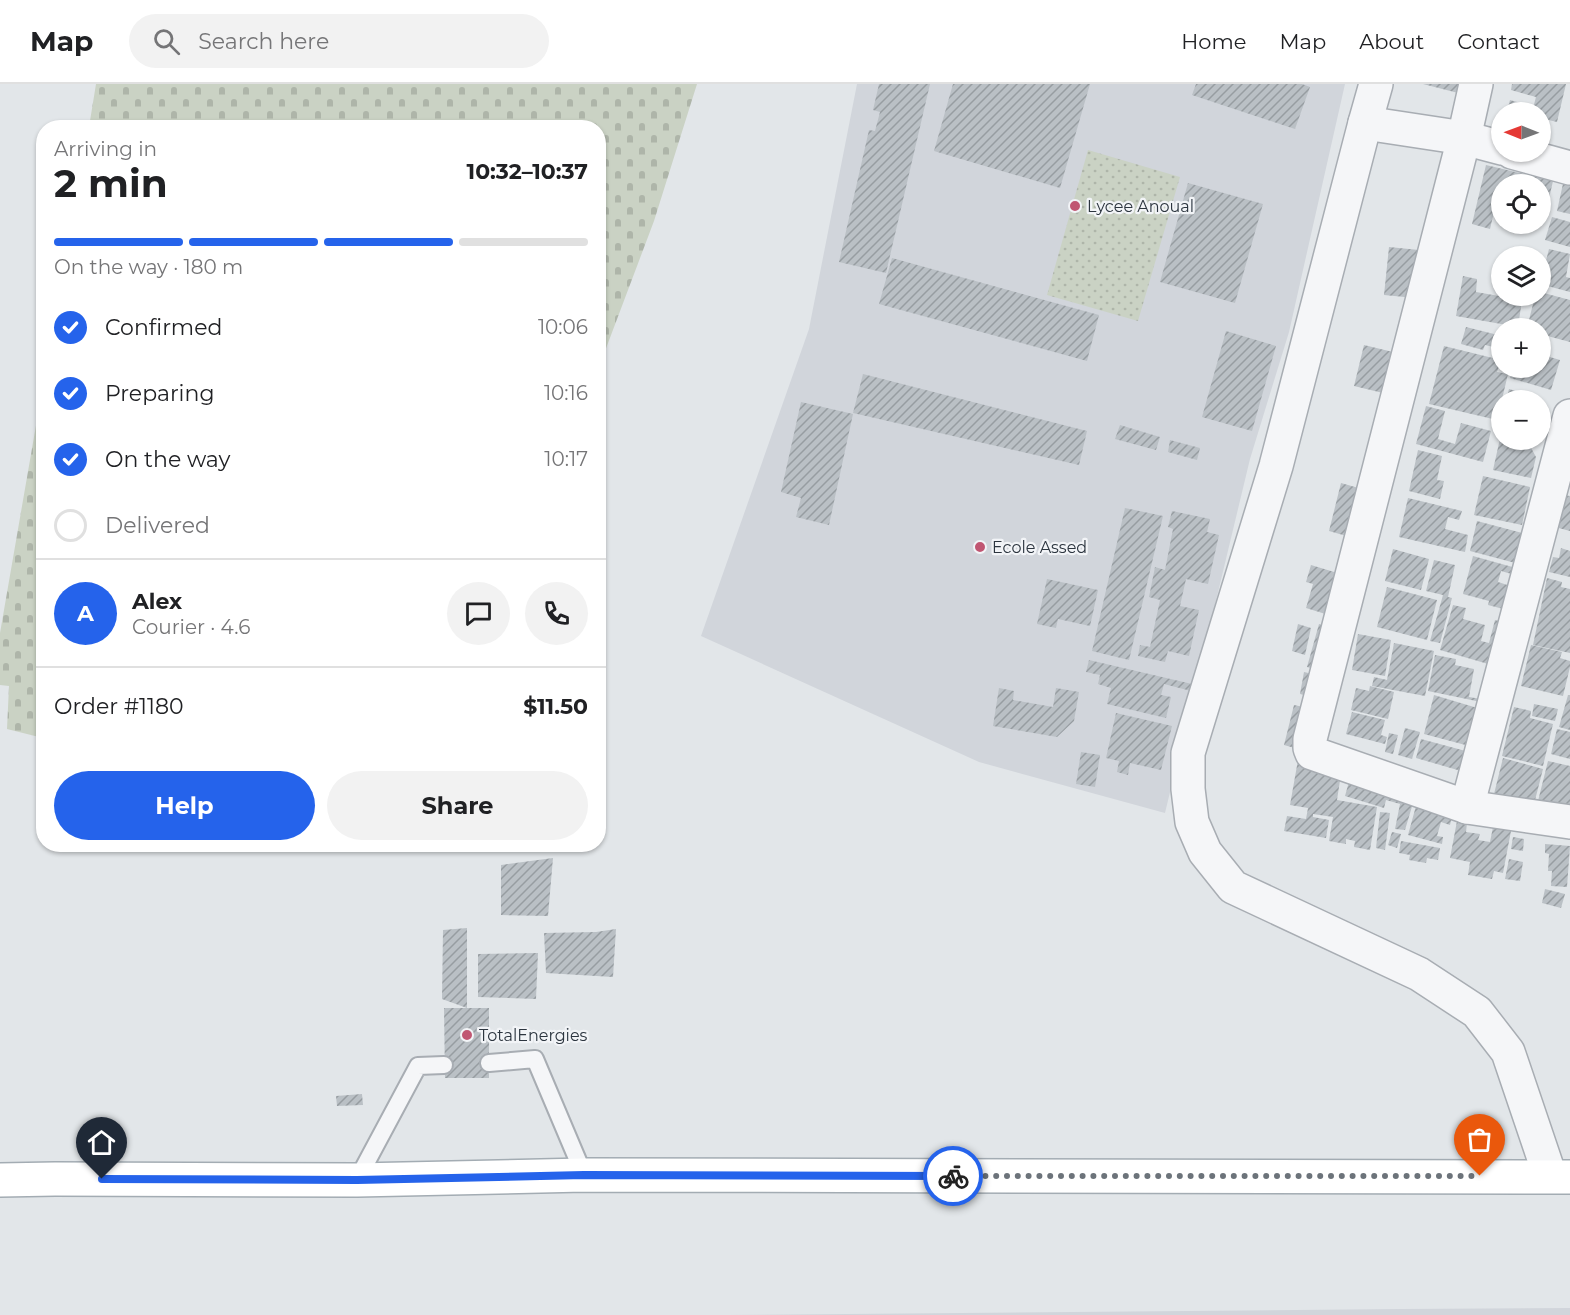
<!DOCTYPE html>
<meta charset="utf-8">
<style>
:root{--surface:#fff;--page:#f2f2f2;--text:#202124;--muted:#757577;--line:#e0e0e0;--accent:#2563eb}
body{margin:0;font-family:Montserrat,sans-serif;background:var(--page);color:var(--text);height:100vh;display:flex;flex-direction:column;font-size:22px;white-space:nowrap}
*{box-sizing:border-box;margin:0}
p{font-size:20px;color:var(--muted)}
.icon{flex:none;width:33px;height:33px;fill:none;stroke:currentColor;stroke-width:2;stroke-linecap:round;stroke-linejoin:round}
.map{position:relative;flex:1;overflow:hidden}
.drawer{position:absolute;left:36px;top:36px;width:570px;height:732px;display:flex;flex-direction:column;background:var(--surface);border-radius:24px;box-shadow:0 2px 4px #0004}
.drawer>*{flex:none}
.needle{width:39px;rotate:271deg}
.controls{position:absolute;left:1491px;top:18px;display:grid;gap:12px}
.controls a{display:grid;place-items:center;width:60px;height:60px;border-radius:50%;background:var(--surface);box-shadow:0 2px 4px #0004;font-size:30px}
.pin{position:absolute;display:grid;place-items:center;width:51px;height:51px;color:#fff;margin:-62px -26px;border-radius:50% 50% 50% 0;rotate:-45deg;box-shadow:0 0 6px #0007}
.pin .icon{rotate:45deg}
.courier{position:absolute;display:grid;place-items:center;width:60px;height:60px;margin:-30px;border:4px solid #2563eb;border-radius:50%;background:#fff;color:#222;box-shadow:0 2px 8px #0007}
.overview em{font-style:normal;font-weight:700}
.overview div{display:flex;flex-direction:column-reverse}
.overview{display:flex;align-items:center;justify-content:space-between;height:102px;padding:0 18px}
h1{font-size:39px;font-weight:700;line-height:45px}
.bar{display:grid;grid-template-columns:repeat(4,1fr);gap:9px 6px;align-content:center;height:72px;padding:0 18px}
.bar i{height:8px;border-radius:4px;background:var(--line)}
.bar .selected{background:var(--accent)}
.bar p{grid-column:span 4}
.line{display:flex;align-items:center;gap:15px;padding:0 18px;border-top:2px solid var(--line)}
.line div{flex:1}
.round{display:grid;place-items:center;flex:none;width:63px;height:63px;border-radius:32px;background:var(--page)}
ol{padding:0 18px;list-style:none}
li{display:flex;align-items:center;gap:18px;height:66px}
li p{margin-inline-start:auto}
li .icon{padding:6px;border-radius:50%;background:var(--accent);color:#fff;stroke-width:4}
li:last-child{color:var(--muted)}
li i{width:33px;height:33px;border:3px solid var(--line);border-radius:50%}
.primary-button{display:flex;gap:12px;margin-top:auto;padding:12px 18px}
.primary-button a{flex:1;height:69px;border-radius:36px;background:var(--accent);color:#fff;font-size:24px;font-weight:700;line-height:69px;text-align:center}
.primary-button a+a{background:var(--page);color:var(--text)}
header{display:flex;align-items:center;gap:36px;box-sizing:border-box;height:84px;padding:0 30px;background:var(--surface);border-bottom:2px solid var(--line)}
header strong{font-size:28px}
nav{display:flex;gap:33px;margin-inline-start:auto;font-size:21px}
.search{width:420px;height:54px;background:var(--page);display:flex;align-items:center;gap:15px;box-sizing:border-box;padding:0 21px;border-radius:33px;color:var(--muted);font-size:22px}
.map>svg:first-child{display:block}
</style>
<header>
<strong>Map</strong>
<div class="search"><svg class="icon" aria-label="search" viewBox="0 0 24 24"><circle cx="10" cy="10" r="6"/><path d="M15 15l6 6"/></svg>Search here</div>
<nav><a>Home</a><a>Map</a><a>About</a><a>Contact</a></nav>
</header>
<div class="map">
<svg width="1570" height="1231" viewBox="0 0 1570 1231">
<defs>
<pattern id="cemetery-stones" width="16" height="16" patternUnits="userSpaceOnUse" patternTransform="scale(1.5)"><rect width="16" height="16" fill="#cad2c4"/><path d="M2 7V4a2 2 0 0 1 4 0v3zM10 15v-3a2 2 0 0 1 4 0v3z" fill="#aeb5a9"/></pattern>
<pattern id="garden-dots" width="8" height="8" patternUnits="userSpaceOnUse" patternTransform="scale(1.5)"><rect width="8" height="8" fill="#cad2c4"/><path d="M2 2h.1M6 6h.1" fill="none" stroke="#aeb5a9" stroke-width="1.8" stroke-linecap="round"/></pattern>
<pattern id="building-hatch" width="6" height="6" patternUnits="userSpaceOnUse" patternTransform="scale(1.5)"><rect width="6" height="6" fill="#bac0c5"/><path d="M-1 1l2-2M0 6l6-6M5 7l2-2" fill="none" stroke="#979da1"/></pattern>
</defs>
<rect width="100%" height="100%" fill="#e2e6e9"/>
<g fill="#d1d5db">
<polygon points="857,0 1345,0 1289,248 1250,375 1165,729 979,678 701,552 809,245"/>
<polygon points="1570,1224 1570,1231 727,1231 1401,1225"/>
</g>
<g fill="url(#cemetery-stones)">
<polygon points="96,0 697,0 654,137 599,283 598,44 89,43"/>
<polygon points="43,301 43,654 7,645 9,602 0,601 0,549"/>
</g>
<polygon fill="url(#garden-dots)" points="1088,66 1180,93 1138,237 1047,211"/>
<g fill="url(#building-hatch)">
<polygon points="879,0 930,0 886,189 839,178 869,46 875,47 880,28 873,26"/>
<polygon points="953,0 1090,0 1060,104 934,67"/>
<polygon points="1196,0 1302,0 1310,3 1295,45 1192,11"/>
<polygon points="1423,0 1464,0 1462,10"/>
<polygon points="1512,0 1566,0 1557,38 1540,34 1540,28 1532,28 1536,13 1511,6"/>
<polygon points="1510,16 1528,21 1526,28 1507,27"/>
<polygon points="1486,81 1553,97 1548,119 1540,117 1540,100 1502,100 1502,107 1499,107 1490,145 1472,140"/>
<polygon points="1564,95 1570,96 1570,130 1557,127"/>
<polygon points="1188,99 1263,120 1235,219 1160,198"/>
<polygon points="1552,133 1570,138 1570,163 1545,156"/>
<polygon points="1389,163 1419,166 1415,214 1384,211"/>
<polygon points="1549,165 1570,170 1566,193 1570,194 1570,208 1540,200"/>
<polygon points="892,174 1099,231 1087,277 879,220"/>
<polygon points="1463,192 1477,195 1476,208 1522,216 1518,243 1456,232"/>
<polygon points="1540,208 1570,216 1570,258 1540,250 1540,244 1527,244 1535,212 1540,212"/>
<polygon points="1466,243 1502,252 1502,265 1485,261 1483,266 1461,260"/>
<polygon points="1226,247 1276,262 1252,347 1202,333"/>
<polygon points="1364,261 1397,269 1387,310 1354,302"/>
<polygon points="1444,262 1501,276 1497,288 1508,290 1497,336 1429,320"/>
<polygon points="1540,270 1560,276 1551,306 1510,294 1513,284 1540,284"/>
<polygon points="863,290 1087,347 1079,381 853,329"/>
<polygon points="1509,305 1543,315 1541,321 1540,316 1506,316"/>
<polygon points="801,318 853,330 829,441 796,433 801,414 781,408"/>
<polygon points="1426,322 1445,327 1438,355 1455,360 1461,339 1491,347 1483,378 1416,360"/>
<polygon points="1120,341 1160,353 1156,366 1115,355"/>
<polygon points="1501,350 1502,356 1511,356 1529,360 1536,373 1531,394 1493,386"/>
<polygon points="1170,356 1200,364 1197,376 1168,368"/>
<polygon points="1418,366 1442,372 1437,396 1444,397 1440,415 1409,407"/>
<polygon points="1483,392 1530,403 1522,441 1474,431"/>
<polygon points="1341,399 1362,405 1350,453 1329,447"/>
<polygon points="1563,411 1570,412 1570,447 1555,443"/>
<polygon points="1408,414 1462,427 1459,436 1448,433 1445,445 1468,451 1465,468 1399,453"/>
<polygon points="1125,424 1163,432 1129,576 1092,567"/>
<polygon points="1172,427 1210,435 1207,448 1219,451 1208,500 1186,495 1180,522 1199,526 1189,572 1168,567 1165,578 1138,572 1140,561 1150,563 1160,516 1149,513 1155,483 1165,486 1173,445 1168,443"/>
<polygon points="1477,437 1526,450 1519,480 1470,467"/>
<polygon points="1561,464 1570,467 1570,493 1549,488 1553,473 1559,474"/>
<polygon points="1393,465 1429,475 1421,506 1385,497"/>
<polygon points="1473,472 1516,484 1515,491 1501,487 1498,498 1517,504 1511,527 1488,521 1489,517 1463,510"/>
<polygon points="1434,476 1455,481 1448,513 1452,514 1440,559 1430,557 1443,511 1426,507"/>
<polygon points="1311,481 1344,491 1332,532 1306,524 1313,500 1306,498"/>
<polygon points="1547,494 1562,498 1561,503 1570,505 1570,569 1533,561"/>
<polygon points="1047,495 1098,506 1090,542 1058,535 1056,544 1037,540"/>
<polygon points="1387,503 1437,516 1427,556 1377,543"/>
<polygon points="1453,521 1466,524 1463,535 1485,541 1481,557 1489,559 1495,536 1507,539 1495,582 1440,566"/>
<polygon points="1298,540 1311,544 1305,571 1292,567"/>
<polygon points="1319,540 1330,543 1322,587 1307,583"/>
<polygon points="1358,550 1391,556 1385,592 1352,586"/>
<polygon points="1394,559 1434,567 1425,612 1372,602 1374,593 1387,596"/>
<polygon points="1531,561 1562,568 1560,574 1570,577 1570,583 1563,612 1521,602"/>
<polygon points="1435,571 1456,575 1455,581 1474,585 1469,613 1481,615 1481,618 1428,607"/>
<polygon points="1089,576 1192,600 1191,607 1164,600 1161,611 1171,613 1166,634 1107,620 1111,604 1098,600 1100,591 1086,588"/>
<polygon points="1304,588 1317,591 1312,613 1300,610"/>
<polygon points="1370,602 1394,608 1388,635 1351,626 1356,604 1369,607"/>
<polygon points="999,604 1014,607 1013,616 1053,623 1056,604 1079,608 1074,637 1057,653 993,642"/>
<polygon points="1434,611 1484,626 1473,663 1424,650"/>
<polygon points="1568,611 1570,611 1570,646 1559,643"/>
<polygon points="1534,620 1558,625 1555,637 1532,632"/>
<polygon points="1294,621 1308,624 1298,665 1284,661"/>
<polygon points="1514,623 1531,627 1530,634 1553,640 1543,682 1502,672"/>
<polygon points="1352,628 1385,636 1381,651 1387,653 1385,660 1346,650"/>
<polygon points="1116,629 1172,642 1161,686 1130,679 1128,691 1117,688 1119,677 1106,674"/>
<polygon points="1405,644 1420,648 1412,675 1398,671"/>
<polygon points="1557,645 1570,648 1570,675 1551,670"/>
<polygon points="1389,649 1398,651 1393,670 1385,668"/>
<polygon points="1421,655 1473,669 1468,689 1416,674"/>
<polygon points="1081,668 1100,671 1095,703 1076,700"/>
<polygon points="1503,674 1543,685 1533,724 1493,714"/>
<polygon points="1298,676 1341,690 1337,716 1377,723 1370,766 1354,763 1355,757 1346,755 1346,760 1329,757 1333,733 1313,730 1313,733 1329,736 1326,754 1284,747 1287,732 1306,735 1308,724 1290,721"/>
<polygon points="1548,677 1570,682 1570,729 1537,721"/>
<polygon points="1352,687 1416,709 1405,746 1395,745 1400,720 1386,716 1384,724 1345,712"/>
<polygon points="1419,711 1454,724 1450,741 1441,738 1437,752 1443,753 1442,760 1408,751"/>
<polygon points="1380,728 1390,729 1385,766 1376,764"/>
<polygon points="1457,737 1467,739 1466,748 1480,750 1478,756 1490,758 1493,743 1511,747 1503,789 1494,787 1492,795 1468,791 1470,778 1450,774"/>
<polygon points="1392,748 1401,750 1397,764 1388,761"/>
<polygon points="1513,753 1524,755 1523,767 1511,765"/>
<polygon points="1401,757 1440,764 1438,776 1427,774 1426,779 1409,776 1410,771 1399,769"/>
<polygon points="1545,760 1570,762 1567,803 1551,802 1552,787 1548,787 1549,770 1545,769"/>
<polygon points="553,774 548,832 501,831 501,781"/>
<polygon points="1509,775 1523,778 1520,797 1505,795"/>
<polygon points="1545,805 1565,810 1561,824 1542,819"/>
<polygon points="467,844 467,924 442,915 443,846"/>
<polygon points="616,845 613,893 546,889 544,849 596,848"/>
<polygon points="538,869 536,915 478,913 478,870"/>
<polygon points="444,924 489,924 489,994 445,994"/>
<polygon points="362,1010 363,1021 337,1022 336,1012"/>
</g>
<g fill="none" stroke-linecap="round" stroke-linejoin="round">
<g stroke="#a8adb3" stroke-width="20">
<g id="lane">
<polyline points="489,979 535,975 584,1091"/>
<polyline points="357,1096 418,982 444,981"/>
</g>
</g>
<g stroke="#a8adb3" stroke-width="36">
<g id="street">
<polyline points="1476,0 1464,54 1310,655 1310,664 1312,669 1467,723 1570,738"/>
<polyline points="1365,39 1376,0"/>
<polyline points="1502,64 1464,54 1365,39 1276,382 1188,669 1188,705 1192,738 1205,768 1233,803 1419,890 1477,928 1508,968 1550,1092"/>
<polyline points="1512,68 1570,84"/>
<polyline points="1467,723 1570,332"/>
</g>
</g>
<g stroke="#a3acb3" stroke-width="36">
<polyline id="primary" points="0,1096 55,1095 357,1096 584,1091 1570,1093"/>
</g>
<use href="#lane" stroke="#f5f6f8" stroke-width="16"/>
<use href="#street" stroke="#f5f6f8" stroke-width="33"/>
<use href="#primary" stroke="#fff" stroke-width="33"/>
</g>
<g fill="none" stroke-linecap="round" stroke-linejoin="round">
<polyline stroke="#6c737a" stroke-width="6" stroke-dasharray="0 10.8" points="953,1092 1480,1092"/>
<polyline stroke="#2563eb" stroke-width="8" points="102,1095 357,1096 584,1091 953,1092"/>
</g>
<g fill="#c05672" stroke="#f2f4f7" stroke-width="2">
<circle cx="1075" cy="122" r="6"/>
<circle cx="980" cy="463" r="6"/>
<circle cx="467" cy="951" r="6"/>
</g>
<g text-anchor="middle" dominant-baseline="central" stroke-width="4.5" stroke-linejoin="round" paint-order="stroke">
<g font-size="16" fill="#2c353f" stroke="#f2f4f7" text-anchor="start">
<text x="1087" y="122">Lycee Anoual</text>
<text x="992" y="463">Ecole Assed</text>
<text x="479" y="951">TotalEnergies</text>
</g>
</g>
</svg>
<div class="controls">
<a><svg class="needle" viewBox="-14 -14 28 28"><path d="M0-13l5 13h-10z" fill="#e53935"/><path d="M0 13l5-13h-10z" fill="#757577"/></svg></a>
<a><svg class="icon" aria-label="locate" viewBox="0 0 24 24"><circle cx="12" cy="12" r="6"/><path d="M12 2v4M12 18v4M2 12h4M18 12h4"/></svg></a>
<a><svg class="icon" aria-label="layers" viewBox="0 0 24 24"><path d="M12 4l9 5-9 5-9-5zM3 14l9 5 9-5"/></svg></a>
<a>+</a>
<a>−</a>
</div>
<div class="pin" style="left:1480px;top:1092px;background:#ea580c"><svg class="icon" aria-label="bag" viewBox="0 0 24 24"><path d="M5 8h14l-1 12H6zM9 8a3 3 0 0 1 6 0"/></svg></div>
<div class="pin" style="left:102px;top:1095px;background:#1f2937"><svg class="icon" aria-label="home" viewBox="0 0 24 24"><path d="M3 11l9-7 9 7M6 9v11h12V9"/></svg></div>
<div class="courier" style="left:953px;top:1092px"><svg class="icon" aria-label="bike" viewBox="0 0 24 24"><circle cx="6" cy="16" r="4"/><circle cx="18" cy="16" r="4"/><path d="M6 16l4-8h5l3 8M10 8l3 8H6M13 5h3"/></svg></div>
<section class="drawer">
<div class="overview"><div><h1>2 min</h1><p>Arriving in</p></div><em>10:32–10:37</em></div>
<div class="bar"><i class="selected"></i><i class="selected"></i><i class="selected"></i><i></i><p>On the way · 180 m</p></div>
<ol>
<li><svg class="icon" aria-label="check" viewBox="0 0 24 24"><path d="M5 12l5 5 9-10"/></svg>Confirmed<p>10:06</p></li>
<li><svg class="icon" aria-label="check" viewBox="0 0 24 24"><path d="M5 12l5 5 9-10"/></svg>Preparing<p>10:16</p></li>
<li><svg class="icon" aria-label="check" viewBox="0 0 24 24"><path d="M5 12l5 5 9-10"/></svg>On the way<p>10:17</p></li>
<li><i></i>Delivered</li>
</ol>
<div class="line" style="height:108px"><b class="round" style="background:var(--accent);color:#fff">A</b><div><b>Alex</b><p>Courier · 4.6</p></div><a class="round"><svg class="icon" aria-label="chat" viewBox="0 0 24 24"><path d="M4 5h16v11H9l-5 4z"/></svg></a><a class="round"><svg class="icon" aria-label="phone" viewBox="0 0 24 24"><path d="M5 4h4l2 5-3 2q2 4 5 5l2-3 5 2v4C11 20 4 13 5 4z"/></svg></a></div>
<div class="line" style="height:78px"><div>Order #1180</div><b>$11.50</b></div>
<div class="primary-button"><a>Help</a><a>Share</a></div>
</section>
</div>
